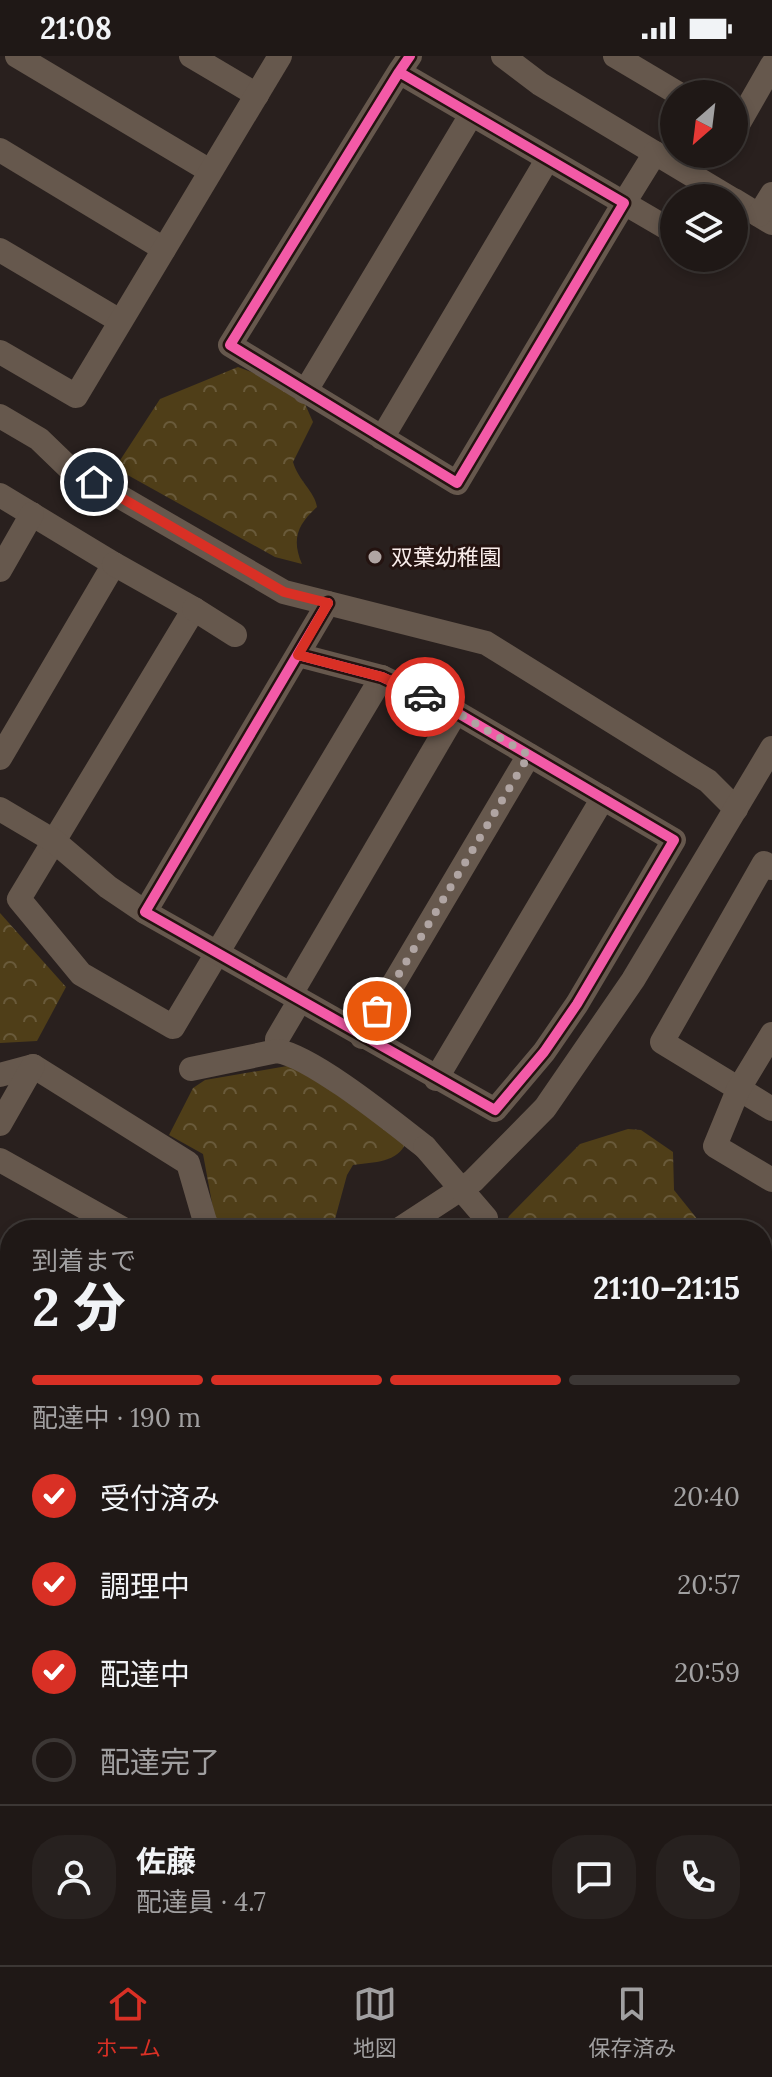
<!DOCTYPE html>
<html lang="ja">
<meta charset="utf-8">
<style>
:root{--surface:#1f1816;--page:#27211f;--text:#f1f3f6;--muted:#a1a0a1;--line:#3c3735;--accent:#d93025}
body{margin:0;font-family:Lora,"Noto Sans JP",serif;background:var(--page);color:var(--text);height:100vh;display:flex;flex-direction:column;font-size:30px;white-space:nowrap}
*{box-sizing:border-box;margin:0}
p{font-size:26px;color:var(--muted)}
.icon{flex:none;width:44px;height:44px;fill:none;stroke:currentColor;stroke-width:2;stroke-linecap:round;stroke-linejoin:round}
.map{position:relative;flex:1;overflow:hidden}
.sheet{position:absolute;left:0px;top:1164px;width:772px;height:746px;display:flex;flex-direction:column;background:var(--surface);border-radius:32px 32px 0 0;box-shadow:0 4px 12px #0003,0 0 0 2px var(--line)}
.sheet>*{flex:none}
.needle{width:52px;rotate:208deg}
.controls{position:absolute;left:660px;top:24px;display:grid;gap:16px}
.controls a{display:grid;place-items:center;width:88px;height:88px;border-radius:50%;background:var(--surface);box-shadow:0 4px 12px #0003,0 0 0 2px var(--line);font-size:40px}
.pin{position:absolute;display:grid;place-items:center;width:68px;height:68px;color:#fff;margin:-34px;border:4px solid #fff;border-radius:50%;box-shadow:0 2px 8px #0007}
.courier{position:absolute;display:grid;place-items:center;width:80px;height:80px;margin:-40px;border:6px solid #d93025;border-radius:50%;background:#fff;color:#222;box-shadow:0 2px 10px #0007}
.headline em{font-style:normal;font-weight:800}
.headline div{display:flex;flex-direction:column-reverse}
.headline{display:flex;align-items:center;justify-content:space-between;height:136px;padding:0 32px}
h1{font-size:52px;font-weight:800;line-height:60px}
.bar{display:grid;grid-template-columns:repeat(4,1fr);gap:12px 8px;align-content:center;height:96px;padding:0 32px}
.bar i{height:10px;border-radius:6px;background:var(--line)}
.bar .active{background:var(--accent)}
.bar p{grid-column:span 4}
.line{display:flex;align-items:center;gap:20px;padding:0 32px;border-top:2px solid var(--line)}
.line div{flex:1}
.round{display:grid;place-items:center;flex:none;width:84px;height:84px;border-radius:32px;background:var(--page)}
ol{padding:0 32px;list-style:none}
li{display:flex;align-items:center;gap:24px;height:88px}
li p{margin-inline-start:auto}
li .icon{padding:8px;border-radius:50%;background:var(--accent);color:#fff;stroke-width:4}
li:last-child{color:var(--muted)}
li i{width:44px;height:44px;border:4px solid var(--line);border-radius:50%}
.status{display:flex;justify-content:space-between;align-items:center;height:56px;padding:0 40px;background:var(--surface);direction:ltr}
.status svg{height:22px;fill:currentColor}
.dock{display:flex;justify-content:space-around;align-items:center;height:112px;border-top:2px solid var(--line);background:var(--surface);font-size:22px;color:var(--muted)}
.dock a{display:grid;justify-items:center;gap:4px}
.dock .active{color:var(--accent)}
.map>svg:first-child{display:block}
</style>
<div class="status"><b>21:08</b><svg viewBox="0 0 49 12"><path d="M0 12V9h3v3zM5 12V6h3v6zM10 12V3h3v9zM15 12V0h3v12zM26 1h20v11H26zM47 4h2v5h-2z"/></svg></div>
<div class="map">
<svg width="772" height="1909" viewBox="0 0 772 1909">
<defs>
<pattern id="forest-crowns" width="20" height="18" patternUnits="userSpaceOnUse" patternTransform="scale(2)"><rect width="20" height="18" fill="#4f3e18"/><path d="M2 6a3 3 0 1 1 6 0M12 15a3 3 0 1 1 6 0" fill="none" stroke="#695a3a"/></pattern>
</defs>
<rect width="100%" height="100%" fill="#29201e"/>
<g fill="url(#forest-crowns)">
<path d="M 238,311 L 259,319 L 305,348 L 313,366 L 293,406 C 298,424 315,436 317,451 C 298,468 291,483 302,508 L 275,501 L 115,412 L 160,343 Z"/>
<polygon points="0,857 66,931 37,985 0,987"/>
<path d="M 293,1009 L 406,1086 C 398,1107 374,1106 353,1109 L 347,1119 L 332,1174 L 217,1174 L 203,1098 L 169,1079 L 193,1032 L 205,1024 Z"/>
<polygon points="628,1073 641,1074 673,1096 674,1134 706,1174 506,1174 504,1171 509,1160 580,1088"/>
</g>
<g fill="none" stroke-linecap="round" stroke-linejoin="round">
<g stroke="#66584d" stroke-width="24">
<polyline points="17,0 210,115"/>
<polyline points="191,0 257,39"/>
<polyline points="503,0 540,28 730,142"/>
<polyline points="615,0 679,38"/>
<polyline points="399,16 624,147 457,427 230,289 399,16 410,0"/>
<polyline points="734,71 736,72 772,9"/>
<polyline points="0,94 164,193"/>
<polyline points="655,97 624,147 672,175"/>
<polyline points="734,144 772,167"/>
<polyline points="759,159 772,138"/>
<polyline points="0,194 120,265"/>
<polyline points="0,296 76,340 280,0"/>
<polyline points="305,336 471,59"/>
<polyline points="0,360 39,383 67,410 284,536 486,587 708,725 736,753"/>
<polyline points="382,382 547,104"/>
<polyline points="0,439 114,508 0,702"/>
<polyline points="114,508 194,553 19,843 81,918 173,971 382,621"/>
<polyline points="0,514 32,458"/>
<polyline points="194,553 235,579"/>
<polyline points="298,599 382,621 456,656 674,784 577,948 544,996 495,1054 145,856 328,547"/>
<polyline points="0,753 54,785 108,831 145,856"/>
<polyline points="772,812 764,807 662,986 772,1053"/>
<polyline points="291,938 456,656"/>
<polyline points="772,978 738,1034 715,1090 772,1124"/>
<polyline points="362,981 529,699"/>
<polyline points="277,995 277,983 300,944"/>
<path d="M 191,1013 L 277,995 C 312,1000 394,1067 425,1091"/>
<polyline points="0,1019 33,1010 188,1107 206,1169 205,1174"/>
<polyline points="436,1023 603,742"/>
<polyline points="0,1068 33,1010"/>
<polyline points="0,1104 125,1174"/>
<polyline points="398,1174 473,1125 545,1052 633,924 772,692"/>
<polyline points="0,1210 10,1216"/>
<polyline points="762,1293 772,1296"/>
<polyline points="0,1301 10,1301"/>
<polyline points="762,1383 772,1386"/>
<polyline points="762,1472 772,1475"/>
<polyline points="0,1485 10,1490"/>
<polyline points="762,1507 772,1510"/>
<polyline points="762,1852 772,1848"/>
<polyline points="602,1909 634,1900"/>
</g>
<polyline stroke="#66584d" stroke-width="24" points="425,1091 486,1162"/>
<g stroke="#241310" stroke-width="15">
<g id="cycleway">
<polyline points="399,16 624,147 457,427 230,289 399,16 410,0"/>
<polyline points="298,599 382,621 456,656 674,784 577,948 544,996 495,1054 145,856 328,547"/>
</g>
</g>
<use href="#cycleway" stroke="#f35aa7" stroke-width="10"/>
</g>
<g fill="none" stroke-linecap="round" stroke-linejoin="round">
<polyline stroke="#b0a5a3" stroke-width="8" stroke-dasharray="0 14.4" points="377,955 529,699 456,656 425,641"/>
<polyline stroke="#d93025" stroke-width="10" points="94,426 284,536 328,547 298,599 382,621 425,641"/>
</g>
<circle fill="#b0a5a3" stroke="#241310" stroke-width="3" cx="375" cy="501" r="8"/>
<g text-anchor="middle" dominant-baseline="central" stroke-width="6" stroke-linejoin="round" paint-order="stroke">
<g font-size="22" fill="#f9ecea" stroke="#241310" text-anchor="start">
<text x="391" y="501">双葉幼稚園</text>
</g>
</g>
</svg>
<div class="controls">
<a><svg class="needle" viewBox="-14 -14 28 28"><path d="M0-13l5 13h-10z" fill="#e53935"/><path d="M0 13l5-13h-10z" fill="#a1a0a1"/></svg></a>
<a><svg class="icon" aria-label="layers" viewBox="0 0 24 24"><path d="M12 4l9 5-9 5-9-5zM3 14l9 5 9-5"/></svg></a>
</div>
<div class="pin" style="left:377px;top:955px;background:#ea580c"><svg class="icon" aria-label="bag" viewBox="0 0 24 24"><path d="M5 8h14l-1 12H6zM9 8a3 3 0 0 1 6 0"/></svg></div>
<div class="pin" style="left:94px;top:426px;background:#1f2937"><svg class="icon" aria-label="home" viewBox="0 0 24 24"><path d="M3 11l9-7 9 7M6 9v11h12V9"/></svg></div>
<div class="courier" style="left:425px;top:641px"><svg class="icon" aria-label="car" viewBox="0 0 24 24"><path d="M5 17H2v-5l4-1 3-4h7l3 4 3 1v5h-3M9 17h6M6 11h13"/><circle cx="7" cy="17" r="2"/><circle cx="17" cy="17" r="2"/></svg></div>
<section class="sheet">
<div class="headline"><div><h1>2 分</h1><p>到着まで</p></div><em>21:10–21:15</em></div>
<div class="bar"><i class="active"></i><i class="active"></i><i class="active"></i><i></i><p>配達中 · 190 m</p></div>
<ol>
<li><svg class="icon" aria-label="check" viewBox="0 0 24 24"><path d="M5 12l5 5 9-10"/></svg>受付済み<p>20:40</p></li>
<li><svg class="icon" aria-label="check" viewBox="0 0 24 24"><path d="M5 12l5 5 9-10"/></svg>調理中<p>20:57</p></li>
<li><svg class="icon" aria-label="check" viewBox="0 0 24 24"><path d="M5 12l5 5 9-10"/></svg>配達中<p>20:59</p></li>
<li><i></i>配達完了</li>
</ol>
<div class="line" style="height:144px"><a class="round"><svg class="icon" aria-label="person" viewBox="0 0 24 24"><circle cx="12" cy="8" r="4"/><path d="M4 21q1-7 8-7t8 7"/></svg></a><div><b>佐藤</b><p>配達員 · 4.7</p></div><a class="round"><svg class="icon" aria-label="chat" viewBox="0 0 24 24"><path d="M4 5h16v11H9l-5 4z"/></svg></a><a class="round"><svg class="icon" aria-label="phone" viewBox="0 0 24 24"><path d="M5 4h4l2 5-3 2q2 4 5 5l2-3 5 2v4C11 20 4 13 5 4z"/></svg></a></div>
</section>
</div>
<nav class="dock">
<a class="active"><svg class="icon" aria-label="home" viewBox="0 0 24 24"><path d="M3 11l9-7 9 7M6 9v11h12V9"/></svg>ホーム</a>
<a><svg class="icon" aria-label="map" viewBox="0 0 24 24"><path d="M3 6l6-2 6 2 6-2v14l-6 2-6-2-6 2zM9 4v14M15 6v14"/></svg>地図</a>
<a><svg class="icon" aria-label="saved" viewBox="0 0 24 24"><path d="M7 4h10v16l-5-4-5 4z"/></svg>保存済み</a>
</nav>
